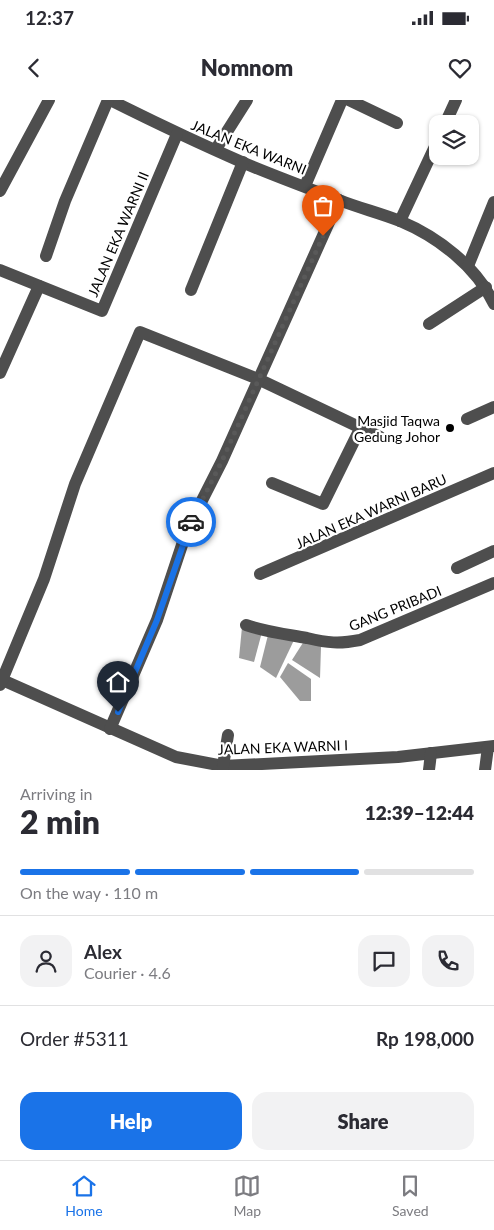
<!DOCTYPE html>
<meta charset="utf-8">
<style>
:root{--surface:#fff;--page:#f2f2f3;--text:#2b2b33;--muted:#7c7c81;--line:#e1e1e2;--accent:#1a73e8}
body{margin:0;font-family:Lato,sans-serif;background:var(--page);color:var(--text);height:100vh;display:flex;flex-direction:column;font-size:19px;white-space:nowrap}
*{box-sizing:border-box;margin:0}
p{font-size:16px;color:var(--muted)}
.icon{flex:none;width:28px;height:28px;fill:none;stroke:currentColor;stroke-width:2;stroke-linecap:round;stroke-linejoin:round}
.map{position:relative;height:670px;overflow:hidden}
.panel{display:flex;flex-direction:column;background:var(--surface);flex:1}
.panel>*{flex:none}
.buttons{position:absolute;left:429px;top:15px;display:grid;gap:10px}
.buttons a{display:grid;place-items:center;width:50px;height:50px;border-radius:10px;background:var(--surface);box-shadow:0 1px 4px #0004;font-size:25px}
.pin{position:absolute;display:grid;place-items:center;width:42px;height:42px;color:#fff;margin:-51px -21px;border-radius:50% 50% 50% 0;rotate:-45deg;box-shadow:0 0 5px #0007}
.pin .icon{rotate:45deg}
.courier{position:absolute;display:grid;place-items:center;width:50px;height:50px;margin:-25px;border:4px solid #1a73e8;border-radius:50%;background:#fff;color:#222;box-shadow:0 1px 6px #0007}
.summary em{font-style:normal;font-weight:800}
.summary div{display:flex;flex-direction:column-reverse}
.summary{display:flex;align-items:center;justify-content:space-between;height:85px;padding:0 20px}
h1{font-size:32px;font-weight:800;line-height:38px}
.bar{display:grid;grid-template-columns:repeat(4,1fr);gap:8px 5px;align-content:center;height:60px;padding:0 20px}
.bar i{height:6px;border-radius:4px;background:var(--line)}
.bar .on{background:var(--accent)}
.bar p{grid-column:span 4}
.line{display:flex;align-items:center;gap:12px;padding:0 20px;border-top:1px solid var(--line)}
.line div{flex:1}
.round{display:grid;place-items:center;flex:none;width:52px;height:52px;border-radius:15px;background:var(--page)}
.primary-button{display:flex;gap:10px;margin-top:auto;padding:10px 20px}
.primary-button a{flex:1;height:58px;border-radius:15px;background:var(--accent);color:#fff;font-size:20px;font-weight:800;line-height:58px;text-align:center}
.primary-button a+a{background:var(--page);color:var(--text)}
.status{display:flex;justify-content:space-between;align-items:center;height:35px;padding:0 25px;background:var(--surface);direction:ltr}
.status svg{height:14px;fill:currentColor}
header{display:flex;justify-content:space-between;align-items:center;height:65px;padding:0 20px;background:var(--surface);font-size:22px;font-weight:800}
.menu{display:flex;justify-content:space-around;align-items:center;height:70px;border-top:1px solid var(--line);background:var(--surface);font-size:14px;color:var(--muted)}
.menu a{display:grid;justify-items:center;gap:2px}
.menu .on{color:var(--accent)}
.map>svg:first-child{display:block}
</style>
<div class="status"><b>12:37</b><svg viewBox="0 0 49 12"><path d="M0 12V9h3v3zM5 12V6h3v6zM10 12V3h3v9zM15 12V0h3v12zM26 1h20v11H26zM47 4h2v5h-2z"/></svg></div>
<header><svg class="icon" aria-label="back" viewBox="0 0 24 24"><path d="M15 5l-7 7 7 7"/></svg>Nomnom<svg class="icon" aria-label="heart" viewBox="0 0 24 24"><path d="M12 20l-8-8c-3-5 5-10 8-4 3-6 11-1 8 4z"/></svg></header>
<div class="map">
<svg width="494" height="670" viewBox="0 0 494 670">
<rect width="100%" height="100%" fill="#fff"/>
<g fill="#9c9c9c">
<polygon points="242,527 262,532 254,562 239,558"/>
<polygon points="268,535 295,538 276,578 260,567"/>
<polygon points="306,538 321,547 320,578 292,560"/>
<polygon points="288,563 311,579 311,601 300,601 280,577"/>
</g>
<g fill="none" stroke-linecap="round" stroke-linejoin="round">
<g stroke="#4e4e4e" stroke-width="12">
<path d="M 110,0 C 154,22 198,43 244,63 C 275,76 307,88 339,100 C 359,108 380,113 400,121 C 438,137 476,166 494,204"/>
<polyline points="349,0 397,23"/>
<polyline points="445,24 456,0"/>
<polyline points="216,49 247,0"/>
<polyline points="305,86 342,0"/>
<polyline points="0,91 49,0"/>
<polyline points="400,121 438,40"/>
<polyline points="46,156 65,101 108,0"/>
<polyline points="468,166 494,102"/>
<polyline points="0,170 102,211 177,34"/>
<polyline points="191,190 243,62"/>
<polyline points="429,224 486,187"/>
<polyline points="0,273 39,186"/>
<polyline points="467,319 494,307"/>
<polyline points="272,383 323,404 361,327"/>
<polyline points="457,468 494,451"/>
<polyline points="260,474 494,373"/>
<path d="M 246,525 C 267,532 285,534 307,538 C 328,543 339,544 360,540 L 494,483"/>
<polyline points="0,579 176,657 223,666 398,657 494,646"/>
<polyline points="0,585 44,479 75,384 140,232 258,279 380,337"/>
<polyline points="110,629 157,520 187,430 222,361 339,100"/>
<polyline points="223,666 228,635"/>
<polyline points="429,670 431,653"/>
<polyline points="485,670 488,647"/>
</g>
</g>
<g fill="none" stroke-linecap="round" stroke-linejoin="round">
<polyline stroke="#595959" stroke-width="5" stroke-dasharray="0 9" points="191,422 222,361 323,136"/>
<polyline stroke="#1a73e8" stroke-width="6" points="118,612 157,520 191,422"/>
</g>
<circle fill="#000" stroke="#fff" stroke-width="2" cx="450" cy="328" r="5"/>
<g text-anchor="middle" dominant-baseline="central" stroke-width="4.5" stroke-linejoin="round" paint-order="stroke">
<g font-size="14" fill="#000" stroke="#fff">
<text transform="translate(249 47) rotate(22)">JALAN EKA WARNI</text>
<text transform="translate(118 134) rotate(-67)">JALAN EKA WARNI II</text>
<text transform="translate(371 411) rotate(-24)">JALAN EKA WARNI BARU</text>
<text transform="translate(395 508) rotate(-22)">GANG PRIBADI</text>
<text transform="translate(283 647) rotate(-2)">JALAN EKA WARNI I</text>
</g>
<g font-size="14" fill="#000" stroke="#fff" text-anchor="end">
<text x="440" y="320">Masjid Taqwa<tspan x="440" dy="16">Gedung Johor</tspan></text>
</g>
</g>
</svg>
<div class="buttons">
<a><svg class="icon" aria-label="layers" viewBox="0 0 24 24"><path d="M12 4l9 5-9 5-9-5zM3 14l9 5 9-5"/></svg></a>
</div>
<div class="pin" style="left:323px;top:136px;background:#ea580c"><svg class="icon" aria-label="bag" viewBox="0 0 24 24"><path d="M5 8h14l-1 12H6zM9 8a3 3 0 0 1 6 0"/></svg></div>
<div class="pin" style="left:118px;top:612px;background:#1f2937"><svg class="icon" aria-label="home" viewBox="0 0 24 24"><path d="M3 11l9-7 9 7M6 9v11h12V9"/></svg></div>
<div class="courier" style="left:191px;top:422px"><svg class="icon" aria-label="car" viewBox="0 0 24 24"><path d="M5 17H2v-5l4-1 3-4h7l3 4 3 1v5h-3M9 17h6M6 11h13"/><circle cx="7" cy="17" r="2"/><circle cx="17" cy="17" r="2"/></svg></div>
</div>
<section class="panel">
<div class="summary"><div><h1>2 min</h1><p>Arriving in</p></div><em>12:39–12:44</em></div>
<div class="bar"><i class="on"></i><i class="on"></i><i class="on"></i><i></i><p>On the way · 110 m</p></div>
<div class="line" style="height:90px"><a class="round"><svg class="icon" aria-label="person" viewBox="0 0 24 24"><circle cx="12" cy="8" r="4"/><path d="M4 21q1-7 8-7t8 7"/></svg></a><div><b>Alex</b><p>Courier · 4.6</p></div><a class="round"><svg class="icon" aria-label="chat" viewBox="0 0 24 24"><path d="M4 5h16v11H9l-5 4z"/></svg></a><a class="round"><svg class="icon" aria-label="phone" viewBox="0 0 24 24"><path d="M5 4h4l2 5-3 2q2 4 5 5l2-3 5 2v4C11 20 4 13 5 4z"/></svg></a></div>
<div class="line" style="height:65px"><div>Order #5311</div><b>Rp 198,000</b></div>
<div class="primary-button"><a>Help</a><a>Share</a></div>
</section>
<nav class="menu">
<a class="on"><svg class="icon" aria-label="home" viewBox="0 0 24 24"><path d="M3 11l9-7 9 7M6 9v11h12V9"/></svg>Home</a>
<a><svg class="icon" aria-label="map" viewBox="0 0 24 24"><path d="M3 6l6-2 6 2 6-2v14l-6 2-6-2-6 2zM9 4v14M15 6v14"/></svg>Map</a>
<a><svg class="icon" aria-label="saved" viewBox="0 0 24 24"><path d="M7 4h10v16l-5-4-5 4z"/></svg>Saved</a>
</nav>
